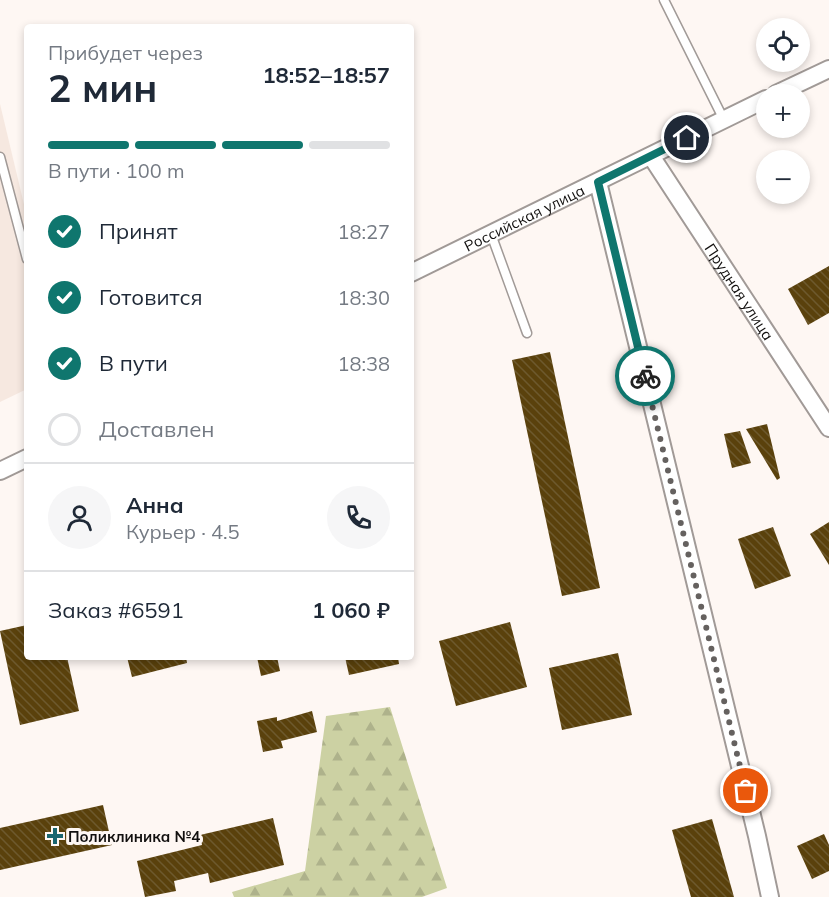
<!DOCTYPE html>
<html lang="ru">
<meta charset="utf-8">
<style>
:root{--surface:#fff;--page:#f6f6f7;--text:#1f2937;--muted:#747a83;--line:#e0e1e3;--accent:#0f766e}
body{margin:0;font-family:Mulish,sans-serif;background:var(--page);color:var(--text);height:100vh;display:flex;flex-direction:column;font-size:22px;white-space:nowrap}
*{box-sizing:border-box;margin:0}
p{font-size:20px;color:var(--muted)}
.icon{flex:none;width:33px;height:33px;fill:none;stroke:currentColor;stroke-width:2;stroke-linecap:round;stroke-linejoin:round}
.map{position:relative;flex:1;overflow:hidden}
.panel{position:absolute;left:24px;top:24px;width:390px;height:636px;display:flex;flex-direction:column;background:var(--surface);border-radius:6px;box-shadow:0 3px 9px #0003}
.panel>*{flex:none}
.fabs{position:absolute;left:756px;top:18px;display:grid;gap:12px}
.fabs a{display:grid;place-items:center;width:54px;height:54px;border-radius:50%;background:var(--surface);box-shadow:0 3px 9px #0003;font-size:30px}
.pin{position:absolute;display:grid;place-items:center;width:51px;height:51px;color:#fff;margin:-26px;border:3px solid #fff;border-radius:50%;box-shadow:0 2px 6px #0007}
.courier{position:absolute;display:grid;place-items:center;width:60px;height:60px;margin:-30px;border:4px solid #0f766e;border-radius:50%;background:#fff;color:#222;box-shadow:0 2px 8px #0007}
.headline em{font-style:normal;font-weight:700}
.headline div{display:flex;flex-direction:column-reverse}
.headline{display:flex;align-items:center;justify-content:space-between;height:102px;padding:0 24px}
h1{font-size:39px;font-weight:700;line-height:45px}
.bar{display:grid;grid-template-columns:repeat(4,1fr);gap:9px 6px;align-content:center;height:72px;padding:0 24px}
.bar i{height:8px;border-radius:4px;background:var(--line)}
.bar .on{background:var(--accent)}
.bar p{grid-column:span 4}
.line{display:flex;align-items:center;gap:15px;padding:0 24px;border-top:2px solid var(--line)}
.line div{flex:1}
.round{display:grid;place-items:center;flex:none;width:63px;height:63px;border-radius:32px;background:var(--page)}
ol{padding:0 24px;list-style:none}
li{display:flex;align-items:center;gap:18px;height:66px}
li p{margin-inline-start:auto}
li .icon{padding:6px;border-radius:50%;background:var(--accent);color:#fff;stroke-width:4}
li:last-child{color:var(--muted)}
li i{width:33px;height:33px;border:3px solid var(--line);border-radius:50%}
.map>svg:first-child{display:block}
</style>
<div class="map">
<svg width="829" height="897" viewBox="0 0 829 897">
<defs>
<pattern id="forest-firs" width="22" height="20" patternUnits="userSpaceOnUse" patternTransform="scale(1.5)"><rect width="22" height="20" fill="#ccd1a3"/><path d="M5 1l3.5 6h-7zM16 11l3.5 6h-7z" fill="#aeb28b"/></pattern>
<pattern id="building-back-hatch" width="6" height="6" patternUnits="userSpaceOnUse" patternTransform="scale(1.5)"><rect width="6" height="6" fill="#5a410c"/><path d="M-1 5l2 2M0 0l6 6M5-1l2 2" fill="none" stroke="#6d592e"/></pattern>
</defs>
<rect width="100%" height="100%" fill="#fef7f3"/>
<polygon fill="#f6e8e0" points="0,104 27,217 27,389 0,402"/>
<polygon fill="url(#forest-firs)" points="390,707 447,888 422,897 234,897 232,892 305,871 326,716"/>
<g fill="url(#building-back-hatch)">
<polygon points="829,266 829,313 808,325 788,289"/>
<polygon points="550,352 600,588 562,596 512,360"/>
<polygon points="767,424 780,478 777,480 746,429"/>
<polygon points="740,431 751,463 732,468 724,434"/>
<polygon points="829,522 829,565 810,534"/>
<polygon points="773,527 791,576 755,589 738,539"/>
<polygon points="510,622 527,687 456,706 439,641"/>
<polygon points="27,625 27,657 67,657 79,711 20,725 0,631"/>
<polygon points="618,653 632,715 562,730 549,668"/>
<polygon points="127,657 186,657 187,663 132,677"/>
<polygon points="257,657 277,657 280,671 261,676"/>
<polygon points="345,657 398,657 399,664 349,675"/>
<polygon points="312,711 317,732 281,741 283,748 263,752 257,721 277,717 277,721"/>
<polygon points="103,805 112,845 0,870 0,828"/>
<polygon points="273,818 284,865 210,883 208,873 174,881 176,891 145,897 137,861 202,845 200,835"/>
<polygon points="712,819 734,897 691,897 672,830"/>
<polygon points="824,834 829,845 829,871 812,879 797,846"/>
</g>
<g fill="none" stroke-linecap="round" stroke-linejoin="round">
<g stroke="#a19a97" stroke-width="11">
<g id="lane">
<polyline points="664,0 724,120"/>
<polyline points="0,157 27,259"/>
<polyline points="491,234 527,333"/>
</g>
</g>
<g stroke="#a19a97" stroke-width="20">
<g id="street">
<polyline points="776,94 829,69"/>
<path id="s1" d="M 651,156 L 829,428"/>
<polyline points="598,182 757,836 770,897"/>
<path id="s2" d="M 411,273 L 766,99"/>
<polyline points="0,471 27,458"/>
</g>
</g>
<use href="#lane" stroke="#fff" stroke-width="8"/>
<use href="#street" stroke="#fff" stroke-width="16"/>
</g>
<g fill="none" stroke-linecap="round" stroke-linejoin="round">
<polyline stroke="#65615f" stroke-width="6" stroke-dasharray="0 10.8" points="645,376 746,791"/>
<polyline stroke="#0f766e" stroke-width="8" points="645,376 598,182 687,138"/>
</g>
<path fill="#19656f" stroke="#fef7f3" stroke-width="2" d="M52 827h6v6h6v6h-6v6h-6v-6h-6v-6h6z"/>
<g text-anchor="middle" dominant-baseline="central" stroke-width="6" stroke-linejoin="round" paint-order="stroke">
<g font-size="15" fill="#12100f" stroke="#fef7f3">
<text stroke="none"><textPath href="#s2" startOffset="126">Российская улица</textPath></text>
<text stroke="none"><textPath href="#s1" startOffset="162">Прудная улица</textPath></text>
</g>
<g font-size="15" font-weight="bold" fill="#12100f" stroke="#fef7f3" text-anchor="start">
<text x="68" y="836">Поликлиника №4</text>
</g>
</g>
</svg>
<div class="fabs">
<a><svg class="icon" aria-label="locate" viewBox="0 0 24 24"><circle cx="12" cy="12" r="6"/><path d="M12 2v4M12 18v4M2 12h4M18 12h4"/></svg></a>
<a>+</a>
<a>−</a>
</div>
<div class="pin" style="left:746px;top:791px;background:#ea580c"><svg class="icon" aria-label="bag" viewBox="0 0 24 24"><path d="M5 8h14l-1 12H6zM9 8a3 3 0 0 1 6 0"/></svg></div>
<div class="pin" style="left:687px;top:138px;background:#1f2937"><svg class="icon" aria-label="home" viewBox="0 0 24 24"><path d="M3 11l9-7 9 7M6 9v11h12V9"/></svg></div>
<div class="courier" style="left:645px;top:376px"><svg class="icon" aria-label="bike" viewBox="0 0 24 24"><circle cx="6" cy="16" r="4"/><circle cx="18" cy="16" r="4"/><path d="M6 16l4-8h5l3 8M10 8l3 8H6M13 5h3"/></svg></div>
<section class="panel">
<div class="headline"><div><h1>2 мин</h1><p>Прибудет через</p></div><em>18:52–18:57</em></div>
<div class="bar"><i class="on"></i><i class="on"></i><i class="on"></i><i></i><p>В пути · 100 m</p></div>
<ol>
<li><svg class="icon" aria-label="check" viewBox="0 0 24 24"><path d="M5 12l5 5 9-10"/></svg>Принят<p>18:27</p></li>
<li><svg class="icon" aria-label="check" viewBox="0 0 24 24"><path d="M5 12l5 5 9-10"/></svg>Готовится<p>18:30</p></li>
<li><svg class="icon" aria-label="check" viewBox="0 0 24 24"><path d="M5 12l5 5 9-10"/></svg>В пути<p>18:38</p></li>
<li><i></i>Доставлен</li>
</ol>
<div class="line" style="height:108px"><a class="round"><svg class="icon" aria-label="person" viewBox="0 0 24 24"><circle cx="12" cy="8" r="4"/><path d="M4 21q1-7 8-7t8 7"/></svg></a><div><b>Анна</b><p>Курьер · 4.5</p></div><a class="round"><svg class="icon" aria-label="phone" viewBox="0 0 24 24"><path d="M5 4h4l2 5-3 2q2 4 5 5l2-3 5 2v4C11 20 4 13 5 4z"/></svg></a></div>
<div class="line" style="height:78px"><div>Заказ #6591</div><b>1 060 ₽</b></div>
</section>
</div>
